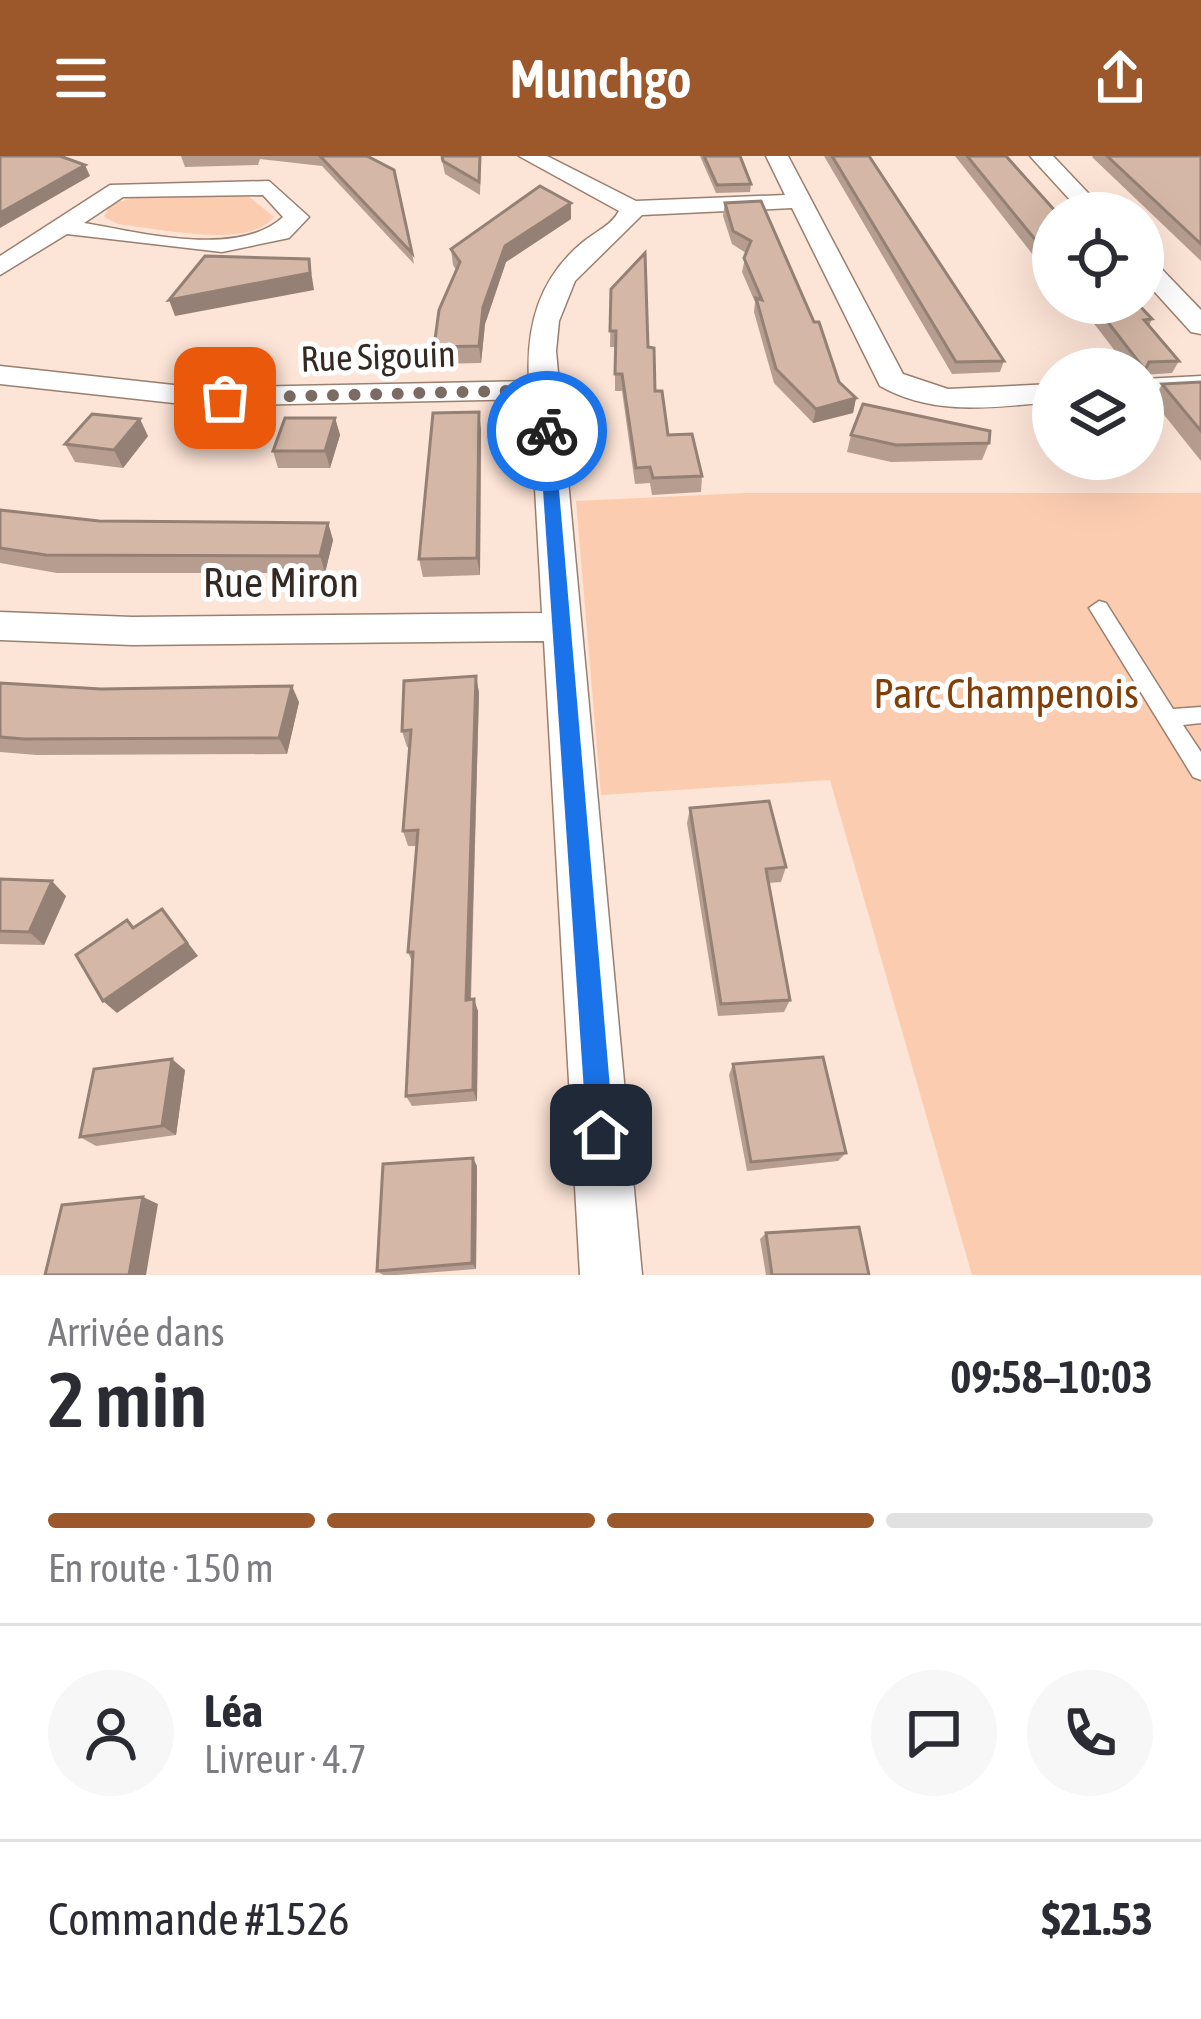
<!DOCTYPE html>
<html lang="fr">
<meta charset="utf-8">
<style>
:root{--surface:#fff;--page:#f7f7f7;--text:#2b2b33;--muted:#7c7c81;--line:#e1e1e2;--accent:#9c582a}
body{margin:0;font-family:"Asap Condensed",sans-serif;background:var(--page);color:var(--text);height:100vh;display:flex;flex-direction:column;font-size:45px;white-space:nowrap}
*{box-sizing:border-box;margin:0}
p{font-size:39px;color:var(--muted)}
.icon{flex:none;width:66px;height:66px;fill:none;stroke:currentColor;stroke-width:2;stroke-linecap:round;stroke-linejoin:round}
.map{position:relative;height:1119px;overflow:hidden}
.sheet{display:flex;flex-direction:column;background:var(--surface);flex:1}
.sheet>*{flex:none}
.tools{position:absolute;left:1032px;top:36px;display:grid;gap:24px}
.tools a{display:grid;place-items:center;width:132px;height:132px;border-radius:50%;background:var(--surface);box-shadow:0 12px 48px #0002;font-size:60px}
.pin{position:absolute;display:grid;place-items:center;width:102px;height:102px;color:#fff;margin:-51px;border-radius:24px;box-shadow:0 6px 18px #0006}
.courier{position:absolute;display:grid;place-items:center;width:120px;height:120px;margin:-60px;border:9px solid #1a73e8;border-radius:50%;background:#fff;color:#222;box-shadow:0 3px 15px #0007}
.overview em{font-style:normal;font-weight:600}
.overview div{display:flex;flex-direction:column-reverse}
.overview{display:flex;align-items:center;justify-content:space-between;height:204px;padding:0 48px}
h1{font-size:78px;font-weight:600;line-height:90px}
.bar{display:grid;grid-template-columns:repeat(4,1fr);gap:18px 12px;align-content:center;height:144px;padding:0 48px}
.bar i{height:15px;border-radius:9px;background:var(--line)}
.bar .on{background:var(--accent)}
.bar p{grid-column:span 4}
.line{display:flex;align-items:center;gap:30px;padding:0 48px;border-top:3px solid var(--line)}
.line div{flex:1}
.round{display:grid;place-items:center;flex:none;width:126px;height:126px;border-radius:63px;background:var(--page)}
header{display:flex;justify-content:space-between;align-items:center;height:156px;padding:0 48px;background:var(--accent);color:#fff;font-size:54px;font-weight:600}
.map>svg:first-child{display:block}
</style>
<header><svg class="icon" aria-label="menu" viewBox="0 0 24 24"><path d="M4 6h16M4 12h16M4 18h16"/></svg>Munchgo<svg class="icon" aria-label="share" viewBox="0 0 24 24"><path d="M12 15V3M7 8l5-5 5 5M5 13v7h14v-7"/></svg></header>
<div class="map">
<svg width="1201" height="1119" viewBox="0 0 1201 1119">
<rect width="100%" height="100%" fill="#fce4d6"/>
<g fill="#fbccb0">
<path d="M 137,40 L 248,40 L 274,61 C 249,94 156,72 118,68 L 104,61 L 110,49 Z"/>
<polygon points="746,337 1201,337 1201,1119 972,1119 830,624 601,639 576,345"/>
</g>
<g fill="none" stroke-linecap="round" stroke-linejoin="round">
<g stroke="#9a7f6f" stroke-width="3">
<polygon id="service" points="1099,445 1106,447 1173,553 1201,551 1201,567 1183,569 1201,596 1201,624 1193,621 1089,452"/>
</g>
<g stroke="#9a7f6f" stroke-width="3">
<g id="minor">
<path d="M 519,0 L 547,0 L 636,45 L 785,39 L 766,0 L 788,0 L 903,218 L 948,233 L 1053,228 L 1053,246 C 993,251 935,261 880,230 L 792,52 L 642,59 L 575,125 L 559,165 L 556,195 L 642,1119 L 580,1119 L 544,485 L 132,489 L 0,484 L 0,456 L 132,461 L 542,457 L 530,243 L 201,250 L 0,228 L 0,210 L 201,232 L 529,225 C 526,170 539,122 583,86 C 596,75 611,70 619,55 Z"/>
<polygon points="1030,0 1053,0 1107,57 1082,57"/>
<path d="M 269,25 L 309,61 L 289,82 L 222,96 L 67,78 L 0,119 L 0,100 L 110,29 ZM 263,39 L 283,61 C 237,103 140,76 84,67 L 123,41 Z"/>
<polygon points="1143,100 1152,103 1201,154 1201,178 1191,176 1143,123"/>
<polygon points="1201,220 1201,238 1143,241 1143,223"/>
</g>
</g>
<use href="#service" fill="#fff" fill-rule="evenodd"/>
<use href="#minor" fill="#fff" fill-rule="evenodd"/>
</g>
<g fill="#b69d8f">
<polygon points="181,0 367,0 412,97 414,108 322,10 260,3 258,9 185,11"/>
<polygon points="441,0 481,0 480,39 445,18"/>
<polygon points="700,0 740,0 751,28 750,36 716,37"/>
<polygon points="824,0 869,0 1004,205 1000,216 952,218"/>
<polygon points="955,0 1006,0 1053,57 1053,114 1049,109 1041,109"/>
<polygon points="1093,0 1201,0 1201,105 1092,1"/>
<polygon points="761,45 839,226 856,242 853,257 813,267 774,227 754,156 755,146 742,116 746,97 732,88 723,60 725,47"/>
<polygon points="571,63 506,106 485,168 481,207 436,208 434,191 456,114 453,109 451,93"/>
<polygon points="611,133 648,191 655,235 668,279 702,320 701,336 652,339 650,327 635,328 622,235 615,235 615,191 610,191"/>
<polygon points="1078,147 1137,147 1152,163 1149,170 1179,205 1172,217 1143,219 1143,213 1129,213"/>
<polygon points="1201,226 1201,305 1153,245 1162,228"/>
<polygon points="335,262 340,279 330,312 278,312 273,295"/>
<polygon points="481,273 480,419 423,421 419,403"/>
<polygon points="851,279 989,287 982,304 891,306 847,296"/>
<polygon points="148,280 123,312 75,306 65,288"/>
<polygon points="0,354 99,365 328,367 333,384 325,417 57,417 0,407"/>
<polygon points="476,520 479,537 471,844 478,855 477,945 412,950 406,940 413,808 408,796 417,690 408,690 403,675 410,591 407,591 402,575"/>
<polygon points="0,527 299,546 287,598 37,599 0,596"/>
<polygon points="690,652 786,711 781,726 768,727 790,844 784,856 718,860 687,667"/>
<polygon points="0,723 66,740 44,789 0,788"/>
<polygon points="733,908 846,997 838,1005 747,1015 729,919"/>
<polygon points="185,914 176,979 96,990 80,981"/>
<polygon points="477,1010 476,1113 397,1119 383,1119 377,1115"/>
<polygon points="766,1077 869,1119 766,1119 760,1083"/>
</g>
<g fill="#948074">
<polygon points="85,9 90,20 0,72 0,57"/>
<polygon points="571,47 571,63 506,106 485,168 481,207 479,190 483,151 505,90"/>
<polygon points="309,103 314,134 175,160 169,144"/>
<polygon points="856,242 853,257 813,267 816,253"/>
<polygon points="479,256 481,273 480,419 477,402"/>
<polygon points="335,262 340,279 330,312 325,295"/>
<polygon points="140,263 148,280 123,312 114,294"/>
<polygon points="328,367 333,384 325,417 320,400"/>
<polygon points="476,520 479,537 470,856 466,844"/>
<polygon points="292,530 299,546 287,598 279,582"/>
<polygon points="52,725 66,740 44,789 29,776"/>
<polygon points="162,753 198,800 117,857 103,845"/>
<polygon points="474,843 478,855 477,945 473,934"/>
<polygon points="172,903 185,914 176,979 162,970"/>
<polygon points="473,1002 477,1010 476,1113 472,1107"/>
<polygon points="143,1041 158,1048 146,1119 129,1119"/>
</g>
<g fill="#d4b7a6" stroke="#948074" stroke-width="3">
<polygon points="0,0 60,0 85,9 0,57"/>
<polygon points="320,0 367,0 394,14 412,97"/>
<polygon points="442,0 480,0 479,26 443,5"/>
<polygon points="704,0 740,0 751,28 717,29"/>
<polygon points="832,0 869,0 1004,205 956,206"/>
<polygon points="967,0 1006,0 1057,57 1053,57 1053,97 1046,97"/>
<polygon points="1107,0 1201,0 1201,88"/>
<polygon points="540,30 571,47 505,90 483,151 479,190 434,191 439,154 460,106 451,93"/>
<polygon points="761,45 814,166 819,166 839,226 856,242 816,253 776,213 756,142 762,144 744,102 751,85 733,75 725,47"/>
<polygon points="645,97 648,191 654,192 655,235 662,235 668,279 692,278 702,320 653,322 650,311 636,312 622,218 615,218 616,175 610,175 611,133"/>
<polygon points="205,100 309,103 310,117 169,144"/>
<polygon points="1093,147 1137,147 1152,163 1144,164 1179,205 1149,206 1145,214"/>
<polygon points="1201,226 1201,275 1162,228"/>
<polygon points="863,248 990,275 989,287 896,289 851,279"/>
<polygon points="479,256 477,402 419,403 433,257"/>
<polygon points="92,258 140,263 114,294 65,288"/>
<polygon points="285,262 335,262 325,295 273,295"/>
<polygon points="0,354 99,365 328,367 320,400 46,399 0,392"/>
<polygon points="476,520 466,844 474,843 473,934 406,940 413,796 408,796 418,674 403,675 411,574 402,575 404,525"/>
<polygon points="0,527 101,533 292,530 279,582 24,583 0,581"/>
<polygon points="769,645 786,711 766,713 790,844 721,848 690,652"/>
<polygon points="0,723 52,725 29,776 0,775"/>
<polygon points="162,753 187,787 103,845 76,799 127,764 133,772"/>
<polygon points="823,901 846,997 751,1006 733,908"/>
<polygon points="172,903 162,970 80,981 94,913"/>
<polygon points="473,1002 472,1107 377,1115 383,1008"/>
<polygon points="143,1041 129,1119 45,1119 62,1049"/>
<polygon points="859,1071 869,1119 772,1119 766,1077"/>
</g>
<polygon fill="#1a73e8" points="547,271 554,275 614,979 601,992 587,979 539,275"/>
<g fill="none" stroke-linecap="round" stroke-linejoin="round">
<polyline stroke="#7b6b62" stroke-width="12" stroke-dasharray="0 21.6" points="225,242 543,234 547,275"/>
</g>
<g text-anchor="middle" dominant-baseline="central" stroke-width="10" stroke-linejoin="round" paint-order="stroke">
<g font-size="36" fill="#352a23" stroke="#fff">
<text transform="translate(378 200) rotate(-2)">Rue Sigouin</text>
</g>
<g font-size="42" fill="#352a23" stroke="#fff">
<text x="281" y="426">Rue Miron</text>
</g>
<g font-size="42" fill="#813e07" stroke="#fff">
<text x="1006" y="537">Parc Champenois</text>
</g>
</g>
</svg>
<div class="tools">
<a><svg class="icon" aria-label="locate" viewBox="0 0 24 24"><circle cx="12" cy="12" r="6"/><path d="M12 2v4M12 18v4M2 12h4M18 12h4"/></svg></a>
<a><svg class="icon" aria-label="layers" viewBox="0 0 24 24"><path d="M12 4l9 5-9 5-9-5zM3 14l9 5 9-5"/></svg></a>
</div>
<div class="pin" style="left:225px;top:242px;background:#ea580c"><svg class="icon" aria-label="bag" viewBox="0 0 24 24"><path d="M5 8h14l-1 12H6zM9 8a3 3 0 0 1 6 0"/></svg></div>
<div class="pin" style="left:601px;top:979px;background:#1f2937"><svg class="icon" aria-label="home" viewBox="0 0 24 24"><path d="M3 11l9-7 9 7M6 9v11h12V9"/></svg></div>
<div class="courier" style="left:547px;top:275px"><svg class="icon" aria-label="bike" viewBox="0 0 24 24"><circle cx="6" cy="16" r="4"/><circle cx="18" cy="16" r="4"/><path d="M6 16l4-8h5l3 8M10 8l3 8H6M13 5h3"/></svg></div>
</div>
<section class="sheet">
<div class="overview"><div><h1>2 min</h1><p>Arrivée dans</p></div><em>09:58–10:03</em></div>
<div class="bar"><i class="on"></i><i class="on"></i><i class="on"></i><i></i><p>En route · 150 m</p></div>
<div class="line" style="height:216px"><a class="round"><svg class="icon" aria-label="person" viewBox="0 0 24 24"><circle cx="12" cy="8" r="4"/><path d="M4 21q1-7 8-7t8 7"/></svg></a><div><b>Léa</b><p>Livreur · 4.7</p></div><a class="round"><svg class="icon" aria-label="chat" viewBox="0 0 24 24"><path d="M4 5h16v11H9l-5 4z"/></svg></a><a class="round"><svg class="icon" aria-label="phone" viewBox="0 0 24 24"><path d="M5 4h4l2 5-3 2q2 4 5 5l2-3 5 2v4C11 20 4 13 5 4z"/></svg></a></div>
<div class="line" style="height:156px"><div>Commande #1526</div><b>$21.53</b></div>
</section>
